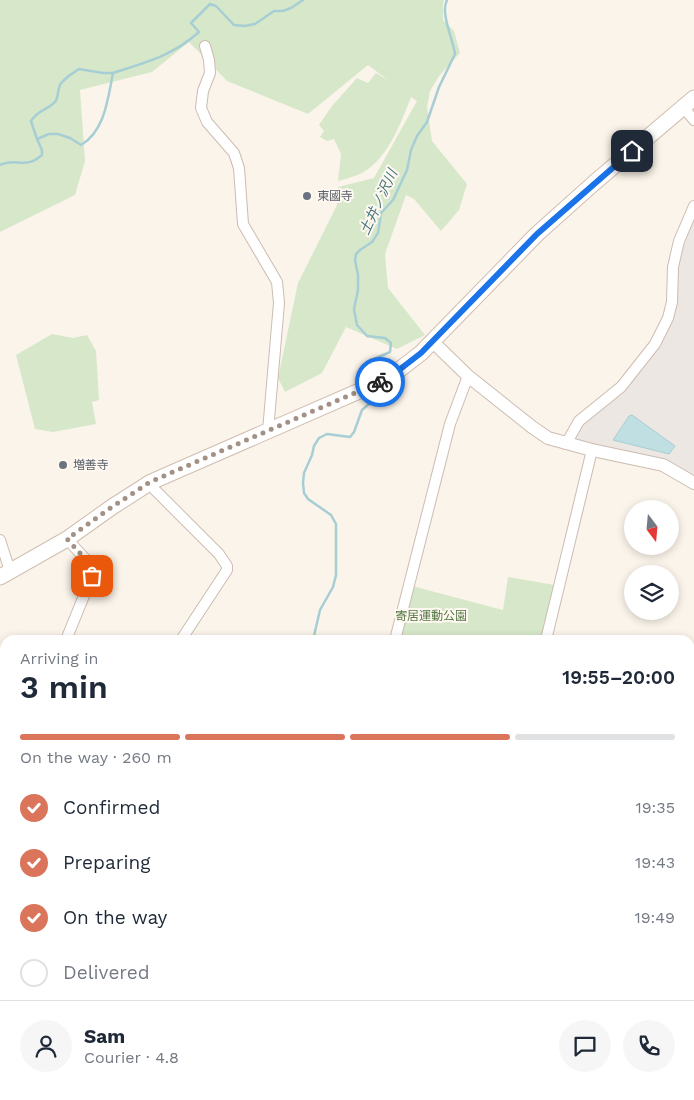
<!DOCTYPE html>
<meta charset="utf-8">
<style>
:root{--surface:#fff;--page:#f6f6f7;--text:#1f2937;--muted:#747a83;--line:#e0e1e3;--accent:#da745b}
body{margin:0;font-family:"Work Sans","Noto Sans JP",sans-serif;background:var(--page);color:var(--text);height:100vh;display:flex;flex-direction:column;font-size:19px;white-space:nowrap}
*{box-sizing:border-box;margin:0}
p{font-size:16px;color:var(--muted)}
.icon{flex:none;width:28px;height:28px;fill:none;stroke:currentColor;stroke-width:2;stroke-linecap:round;stroke-linejoin:round}
.map{position:relative;flex:1;overflow:hidden}
.details{position:absolute;left:0px;top:635px;width:695px;height:465px;display:flex;flex-direction:column;background:var(--surface);border-radius:15px 15px 0 0;box-shadow:0 2px 8px #0003}
.details>*{flex:none}
.needle{width:32px;rotate:164deg}
.controls{position:absolute;left:624px;top:500px;display:grid;gap:10px}
.controls a{display:grid;place-items:center;width:55px;height:55px;border-radius:50%;background:var(--surface);box-shadow:0 2px 8px #0003;font-size:25px}
.pin{position:absolute;display:grid;place-items:center;width:42px;height:42px;color:#fff;margin:-21px;border-radius:10px;box-shadow:0 2px 8px #0006}
.courier{position:absolute;display:grid;place-items:center;width:50px;height:50px;margin:-25px;border:4px solid #1a73e8;border-radius:50%;background:#fff;color:#222;box-shadow:0 1px 6px #0007}
.head em{font-style:normal;font-weight:600}
.head div{display:flex;flex-direction:column-reverse}
.head{display:flex;align-items:center;justify-content:space-between;height:85px;padding:0 20px}
h1{font-size:32px;font-weight:600;line-height:38px}
.bar{display:grid;grid-template-columns:repeat(4,1fr);gap:8px 5px;align-content:center;height:60px;padding:0 20px}
.bar i{height:6px;border-radius:4px;background:var(--line)}
.bar .selected{background:var(--accent)}
.bar p{grid-column:span 4}
.line{display:flex;align-items:center;gap:12px;padding:0 20px;border-top:1px solid var(--line)}
.line div{flex:1}
.round{display:grid;place-items:center;flex:none;width:52px;height:52px;border-radius:26px;background:var(--page)}
ol{padding:0 20px;list-style:none}
li{display:flex;align-items:center;gap:15px;height:55px}
li p{margin-inline-start:auto}
li .icon{padding:5px;border-radius:50%;background:var(--accent);color:#fff;stroke-width:4}
li:last-child{color:var(--muted)}
li i{width:28px;height:28px;border:2px solid var(--line);border-radius:50%}
.map>svg:first-child{display:block}
</style>
<div class="map">
<svg width="694" height="1100" viewBox="0 0 694 1100">
<rect width="100%" height="100%" fill="#fbf4ea"/>
<polygon fill="#ede7e3" points="694,216 694,478 662,459 576,440 575,435 583,423 661,339 680,247"/>
<g fill="#d6e8c9">
<path d="M 0,0 L 444,0 L 443,4 L 443,20 L 454,31 L 460,53 L 439,76 L 430,91 L 427,107 L 432,141 L 467,184 L 459,210 L 441,231 L 414,199 L 406,195 L 385,254 L 388,288 L 425,335 L 397,349 L 346,327 L 322,373 L 285,392 L 278,378 L 298,283 L 337,205 L 338,187 L 374,178 L 417,101 L 411,97 C 401,123 387,161 360,174 C 353,177 345,179 338,181 L 341,154 L 334,139 L 327,141 L 320,137 L 324,131 L 319,125 L 332,106 L 357,78 L 368,83 L 376,73 L 388,80 L 368,65 L 308,114 L 227,81 L 189,42 L 152,72 L 80,90 L 85,161 L 75,195 L 0,232 Z"/>
<polygon points="52,334 73,338 87,335 96,351 99,400 92,402 96,424 53,432 35,429 16,355"/>
<polygon points="508,577 555,585 542,640 399,640 412,586 503,610"/>
<polygon points="694,996 694,1100 603,1100 587,1095 575,1100 387,1100 391,1095 690,1095 690,997"/>
<polygon points="29,1095 202,1095 198,1100 27,1100 29,1098"/>
<polygon points="206,1095 389,1095 385,1100 203,1100"/>
</g>
<polygon fill="#c0dfe3" stroke="#a7ced4" points="632,415 675,446 669,454 613,440 629,416"/>
<g fill="none" stroke-linecap="round" stroke-linejoin="round">
<g stroke="#a7ced4" stroke-width="2.5">
<path d="M 37,139 L 31,121 C 38,110 45,111 54,103 C 59,99 57,91 60,85 C 64,78 73,73 79,69 L 103,73 L 113,73"/>
<path d="M 0,165 C 16,157 25,170 42,155 L 42,150 L 37,139 L 49,134 L 58,134 L 70,138 L 81,145 C 105,131 108,98 113,73 C 147,62 172,56 199,32 L 191,23 L 210,4 L 216,6 L 234,25 L 245,26 L 255,24 L 274,11 L 283,11 L 291,8 L 303,0"/>
<path d="M 371,379 L 365,366 L 367,362 L 390,352 L 391,343 L 385,338 L 367,336 L 357,325 L 354,309 L 358,290 L 358,275 L 355,260 L 356,254 L 360,250 L 372,242 L 378,233 L 381,213 L 393,200 L 407,170 L 411,150 L 417,136 L 427,122 L 439,87 L 455,54 C 453,39 440,13 447,0"/>
<polyline points="313,640 320,610 333,587 336,575 336,524 331,515 308,499 304,493 303,483 304,473 312,455 314,446 319,438 327,434 350,437 354,432 362,410 378,396 378,393"/>
<polyline points="157,1100 161,1095"/>
</g>
<g stroke="#ccbcb1" stroke-width="12">
<g id="minor">
<polyline points="205,46 209,60 210,73 203,91 201,108 207,122 234,153 239,168 243,224 277,282 279,303 268,431"/>
<polyline points="683,107 694,120"/>
<polyline points="566,444 579,421 621,387 655,344 668,318 672,302 673,267 679,241 694,206"/>
<polyline points="151,482 155,490 219,554 227,566 227,570 181,640"/>
<polyline points="0,540 10,571"/>
<polyline points="66,640 92,576 90,564 67,539"/>
<polyline points="395,640 450,424 468,376"/>
<polyline points="546,640 592,450"/>
<polyline points="0,681 5,683"/>
<polyline points="0,780 5,778"/>
<polyline points="690,783 694,783"/>
<polyline points="0,844 5,876"/>
<polyline points="690,936 694,935"/>
<polyline points="0,983 5,981"/>
</g>
</g>
<g stroke="#ccbcb1" stroke-width="14">
<g id="tertiary">
<polyline points="432,341 468,376 532,427 548,438 592,450 663,465 694,483"/>
<polyline points="603,1100 603,1095"/>
</g>
</g>
<g stroke="#d1beb1" stroke-width="17">
<polyline id="secondary" points="0,577 67,539 112,507 151,482 373,385 399,370 421,353 537,234 594,183 694,98"/>
</g>
<use href="#minor" stroke="#fff" stroke-width="10"/>
<use href="#tertiary" stroke="#fff" stroke-width="12"/>
<use href="#secondary" stroke="#fff" stroke-width="15"/>
</g>
<g fill="none" stroke-linecap="round" stroke-linejoin="round">
<polyline stroke="#a39185" stroke-width="5" stroke-dasharray="0 9" points="92,576 90,564 67,539 112,507 150,482 380,382"/>
<polyline stroke="#1a73e8" stroke-width="6" points="380,382 399,370 421,353 537,234 632,151"/>
</g>
<g fill="#6b7280" stroke="#fef8f1" stroke-width="2">
<circle cx="307" cy="196" r="5"/>
<circle cx="63" cy="465" r="5"/>
</g>
<g text-anchor="middle" dominant-baseline="central" stroke-width="4" stroke-linejoin="round" paint-order="stroke">
<g font-size="12" fill="#5b616d" stroke="#fef8f1" text-anchor="start">
<text x="317" y="196">東國寺</text>
<text x="73" y="465">増善寺</text>
</g>
<g font-size="12" fill="#577848" stroke="#fef8f1">
<text x="431" y="616">寄居運動公園</text>
</g>
<g font-size="14" font-style="italic" fill="#47777e" stroke="#fef8f1">
<text transform="translate(378 202) rotate(-65)">土井ノ沢川</text>
</g>
</g>
</svg>
<div class="controls">
<a><svg class="needle" viewBox="-14 -14 28 28"><path d="M0-13l5 13h-10z" fill="#e53935"/><path d="M0 13l5-13h-10z" fill="#747a83"/></svg></a>
<a><svg class="icon" aria-label="layers" viewBox="0 0 24 24"><path d="M12 4l9 5-9 5-9-5zM3 14l9 5 9-5"/></svg></a>
</div>
<div class="pin" style="left:92px;top:576px;background:#ea580c"><svg class="icon" aria-label="bag" viewBox="0 0 24 24"><path d="M5 8h14l-1 12H6zM9 8a3 3 0 0 1 6 0"/></svg></div>
<div class="pin" style="left:632px;top:151px;background:#1f2937"><svg class="icon" aria-label="home" viewBox="0 0 24 24"><path d="M3 11l9-7 9 7M6 9v11h12V9"/></svg></div>
<div class="courier" style="left:380px;top:382px"><svg class="icon" aria-label="bike" viewBox="0 0 24 24"><circle cx="6" cy="16" r="4"/><circle cx="18" cy="16" r="4"/><path d="M6 16l4-8h5l3 8M10 8l3 8H6M13 5h3"/></svg></div>
<section class="details">
<div class="head"><div><h1>3 min</h1><p>Arriving in</p></div><em>19:55–20:00</em></div>
<div class="bar"><i class="selected"></i><i class="selected"></i><i class="selected"></i><i></i><p>On the way · 260 m</p></div>
<ol>
<li><svg class="icon" aria-label="check" viewBox="0 0 24 24"><path d="M5 12l5 5 9-10"/></svg>Confirmed<p>19:35</p></li>
<li><svg class="icon" aria-label="check" viewBox="0 0 24 24"><path d="M5 12l5 5 9-10"/></svg>Preparing<p>19:43</p></li>
<li><svg class="icon" aria-label="check" viewBox="0 0 24 24"><path d="M5 12l5 5 9-10"/></svg>On the way<p>19:49</p></li>
<li><i></i>Delivered</li>
</ol>
<div class="line" style="height:90px"><a class="round"><svg class="icon" aria-label="person" viewBox="0 0 24 24"><circle cx="12" cy="8" r="4"/><path d="M4 21q1-7 8-7t8 7"/></svg></a><div><b>Sam</b><p>Courier · 4.8</p></div><a class="round"><svg class="icon" aria-label="chat" viewBox="0 0 24 24"><path d="M4 5h16v11H9l-5 4z"/></svg></a><a class="round"><svg class="icon" aria-label="phone" viewBox="0 0 24 24"><path d="M5 4h4l2 5-3 2q2 4 5 5l2-3 5 2v4C11 20 4 13 5 4z"/></svg></a></div>
</section>
</div>
